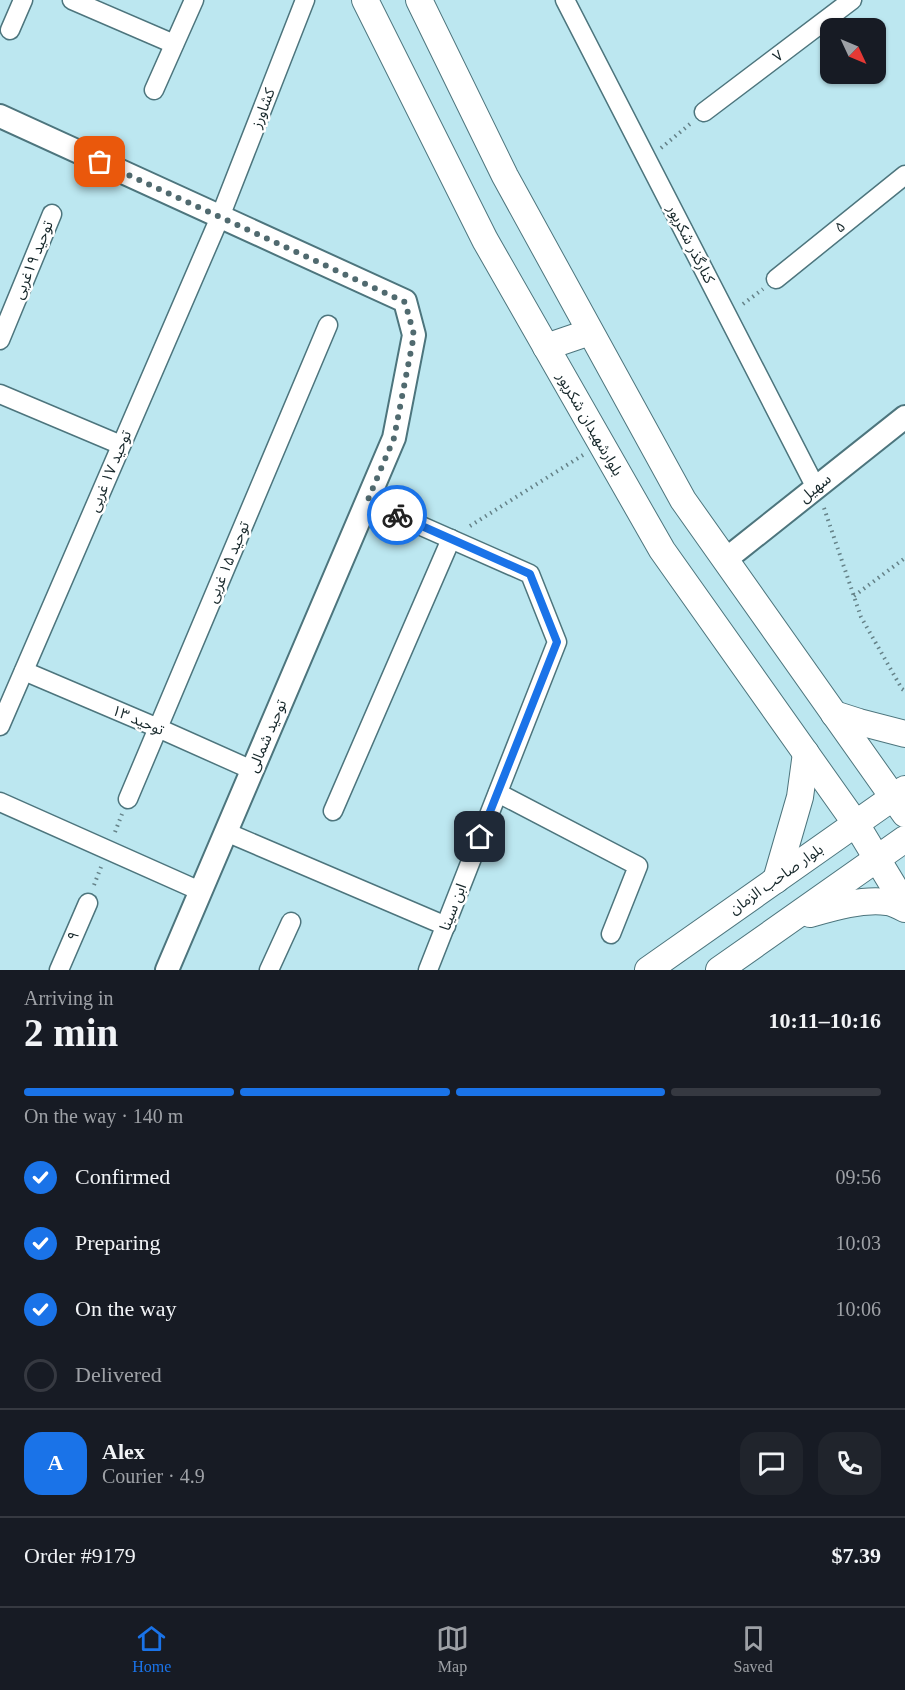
<!DOCTYPE html>
<meta charset="utf-8">
<style>
:root{--surface:#171b24;--page:#20242c;--text:#f1f3f6;--muted:#9ea1a6;--line:#363941;--accent:#1a73e8}
body{margin:0;font-family:"Times New Roman","Noto Sans Arabic",serif;background:var(--page);color:var(--text);height:100vh;display:flex;flex-direction:column;font-size:22px;white-space:nowrap}
*{box-sizing:border-box;margin:0}
p{font-size:20px;color:var(--muted)}
.icon{flex:none;width:33px;height:33px;fill:none;stroke:currentColor;stroke-width:2;stroke-linecap:round;stroke-linejoin:round}
.map{position:relative;height:970px;overflow:hidden}
.drawer{display:flex;flex-direction:column;background:var(--surface);flex:1}
.drawer>*{flex:none}
.needle{width:39px;rotate:134deg}
.fabs{position:absolute;left:820px;top:18px;display:grid;gap:12px}
.fabs a{display:grid;place-items:center;width:66px;height:66px;border-radius:12px;background:var(--surface);box-shadow:0 2px 4px #0004;font-size:30px}
.pin{position:absolute;display:grid;place-items:center;width:51px;height:51px;color:#fff;margin:-26px;border-radius:12px;box-shadow:0 3px 9px #0006}
.courier{position:absolute;display:grid;place-items:center;width:60px;height:60px;margin:-30px;border:4px solid #1a73e8;border-radius:50%;background:#fff;color:#222;box-shadow:0 2px 8px #0007}
.headline em{font-style:normal;font-weight:700}
.headline div{display:flex;flex-direction:column-reverse}
.headline{display:flex;align-items:center;justify-content:space-between;height:102px;padding:0 24px}
h1{font-size:39px;font-weight:700;line-height:45px}
.bar{display:grid;grid-template-columns:repeat(4,1fr);gap:9px 6px;align-content:center;height:72px;padding:0 24px}
.bar i{height:8px;border-radius:4px;background:var(--line)}
.bar .on{background:var(--accent)}
.bar p{grid-column:span 4}
.line{display:flex;align-items:center;gap:15px;padding:0 24px;border-top:2px solid var(--line)}
.line div{flex:1}
.round{display:grid;place-items:center;flex:none;width:63px;height:63px;border-radius:18px;background:var(--page)}
ol{padding:0 24px;list-style:none}
li{display:flex;align-items:center;gap:18px;height:66px}
li p{margin-inline-start:auto}
li .icon{padding:6px;border-radius:50%;background:var(--accent);color:#fff;stroke-width:4}
li:last-child{color:var(--muted)}
li i{width:33px;height:33px;border:3px solid var(--line);border-radius:50%}
.dock{display:flex;justify-content:space-around;align-items:center;height:84px;border-top:2px solid var(--line);background:var(--surface);font-size:16px;color:var(--muted)}
.dock a{display:grid;justify-items:center;gap:3px}
.dock .on{color:var(--accent)}
.map>svg:first-child{display:block}
</style>
<div class="map">
<svg width="905" height="970" viewBox="0 0 905 970">
<rect width="100%" height="100%" fill="#bce7f0"/>
<g fill="none" stroke-linecap="round" stroke-linejoin="round">
<g stroke="#4d757d" stroke-width="21">
<g id="minor">
<polyline points="72,0 174,44"/>
<polyline points="565,0 816,488"/>
<polyline points="10,30 23,0"/>
<polyline points="154,90 194,0"/>
<polyline points="704,112 852,0"/>
<polyline points="776,279 905,175"/>
<polyline points="0,340 52,214"/>
<polyline points="0,394 121,445"/>
<polyline points="367,502 530,574 557,642 428,970"/>
<polyline points="24,671 158,728 252,770"/>
<polyline points="0,726 220,217 305,0"/>
<polyline points="498,793 638,866 611,934"/>
<polyline points="128,799 328,325"/>
<polyline points="0,802 200,891"/>
<polyline points="333,811 451,539"/>
<polyline points="226,832 446,926"/>
<polyline points="59,970 88,903"/>
<polyline points="269,970 291,922"/>
</g>
</g>
<g stroke="#4d757d" stroke-width="26">
<g id="tertiary">
<polyline points="0,116 405,301 414,335 394,438 167,970"/>
<polyline points="725,560 905,417"/>
</g>
</g>
<g stroke="#4d757d" stroke-width="28">
<g id="secondary">
<polyline points="365,0 485,240 662,550 856,824 905,905"/>
<polyline points="419,0 505,176 683,500 905,814"/>
<polyline points="546,347 590,332"/>
<polyline points="834,714 859,722 905,734"/>
<polyline points="776,880 800,797 806,753"/>
<path d="M 810,914 C 834,907 861,899 887,902 C 893,903 899,906 905,909"/>
<polyline points="648,970 905,789"/>
<polyline points="719,970 905,839"/>
</g>
</g>
<g stroke="#658288" stroke-width="4" stroke-dasharray="1.5 4.5" stroke-linecap="butt">
<polyline points="661,148 690,124"/>
<polyline points="743,304 763,289"/>
<polyline points="824,508 861,617 902,689 905,691"/>
<polyline points="470,526 583,455"/>
<polyline points="854,596 905,558"/>
<polyline points="115,832 122,814"/>
<polyline points="94,885 101,867"/>
</g>
<use href="#minor" stroke="#fff" stroke-width="18"/>
<use href="#tertiary" stroke="#fff" stroke-width="22"/>
<use href="#secondary" stroke="#fff" stroke-width="26"/>
</g>
<g fill="none" stroke-linecap="round" stroke-linejoin="round">
<polyline stroke="#506a6f" stroke-width="6" stroke-dasharray="0 10.8" points="100,162 405,302 414,335 394,438 367,502 397,515"/>
<polyline stroke="#1a73e8" stroke-width="8" points="397,515 530,574 557,642 480,837"/>
</g>
<g text-anchor="middle" dominant-baseline="central" stroke-width="5" stroke-linejoin="round" paint-order="stroke">
<g font-size="15" fill="#16272a" stroke="#fff">
<text transform="translate(778 56) rotate(-37)">۷</text>
<text transform="translate(263 108) rotate(-69)">کشاورز</text>
<text transform="translate(840 227) rotate(-39)">۵</text>
<text transform="translate(691 244) rotate(63)">کنارگذر شکرپور</text>
<text transform="translate(33 260) rotate(-68)">توحید ۱۹غربی</text>
<text transform="translate(590 424) rotate(60)">بلوارشهیدان شکرپور</text>
<text transform="translate(110 471) rotate(-67)">توحید ۱۷ غربی</text>
<text transform="translate(815 488) rotate(-39)">سهیل</text>
<text transform="translate(228 562) rotate(-67)">توحید ۱۵ غربی</text>
<text transform="translate(138 720) rotate(23)">توحید ۱۳</text>
<text transform="translate(267 736) rotate(-67)">توحید شمالی</text>
<text transform="translate(776 879) rotate(-35)">بلوار صاحب الزمان</text>
<text transform="translate(453 907) rotate(-69)">ابن سینا</text>
<text transform="translate(73 936) rotate(-67)">۹</text>
</g>
</g>
</svg>
<div class="fabs">
<a><svg class="needle" viewBox="-14 -14 28 28"><path d="M0-13l5 13h-10z" fill="#e53935"/><path d="M0 13l5-13h-10z" fill="#9ea1a6"/></svg></a>
</div>
<div class="pin" style="left:100px;top:162px;background:#ea580c"><svg class="icon" aria-label="bag" viewBox="0 0 24 24"><path d="M5 8h14l-1 12H6zM9 8a3 3 0 0 1 6 0"/></svg></div>
<div class="pin" style="left:480px;top:837px;background:#1f2937"><svg class="icon" aria-label="home" viewBox="0 0 24 24"><path d="M3 11l9-7 9 7M6 9v11h12V9"/></svg></div>
<div class="courier" style="left:397px;top:515px"><svg class="icon" aria-label="bike" viewBox="0 0 24 24"><circle cx="6" cy="16" r="4"/><circle cx="18" cy="16" r="4"/><path d="M6 16l4-8h5l3 8M10 8l3 8H6M13 5h3"/></svg></div>
</div>
<section class="drawer">
<div class="headline"><div><h1>2 min</h1><p>Arriving in</p></div><em>10:11–10:16</em></div>
<div class="bar"><i class="on"></i><i class="on"></i><i class="on"></i><i></i><p>On the way · 140 m</p></div>
<ol>
<li><svg class="icon" aria-label="check" viewBox="0 0 24 24"><path d="M5 12l5 5 9-10"/></svg>Confirmed<p>09:56</p></li>
<li><svg class="icon" aria-label="check" viewBox="0 0 24 24"><path d="M5 12l5 5 9-10"/></svg>Preparing<p>10:03</p></li>
<li><svg class="icon" aria-label="check" viewBox="0 0 24 24"><path d="M5 12l5 5 9-10"/></svg>On the way<p>10:06</p></li>
<li><i></i>Delivered</li>
</ol>
<div class="line" style="height:108px"><b class="round" style="background:var(--accent);color:#fff">A</b><div><b>Alex</b><p>Courier · 4.9</p></div><a class="round"><svg class="icon" aria-label="chat" viewBox="0 0 24 24"><path d="M4 5h16v11H9l-5 4z"/></svg></a><a class="round"><svg class="icon" aria-label="phone" viewBox="0 0 24 24"><path d="M5 4h4l2 5-3 2q2 4 5 5l2-3 5 2v4C11 20 4 13 5 4z"/></svg></a></div>
<div class="line" style="height:78px"><div>Order #9179</div><b>$7.39</b></div>
</section>
<nav class="dock">
<a class="on"><svg class="icon" aria-label="home" viewBox="0 0 24 24"><path d="M3 11l9-7 9 7M6 9v11h12V9"/></svg>Home</a>
<a><svg class="icon" aria-label="map" viewBox="0 0 24 24"><path d="M3 6l6-2 6 2 6-2v14l-6 2-6-2-6 2zM9 4v14M15 6v14"/></svg>Map</a>
<a><svg class="icon" aria-label="saved" viewBox="0 0 24 24"><path d="M7 4h10v16l-5-4-5 4z"/></svg>Saved</a>
</nav>
